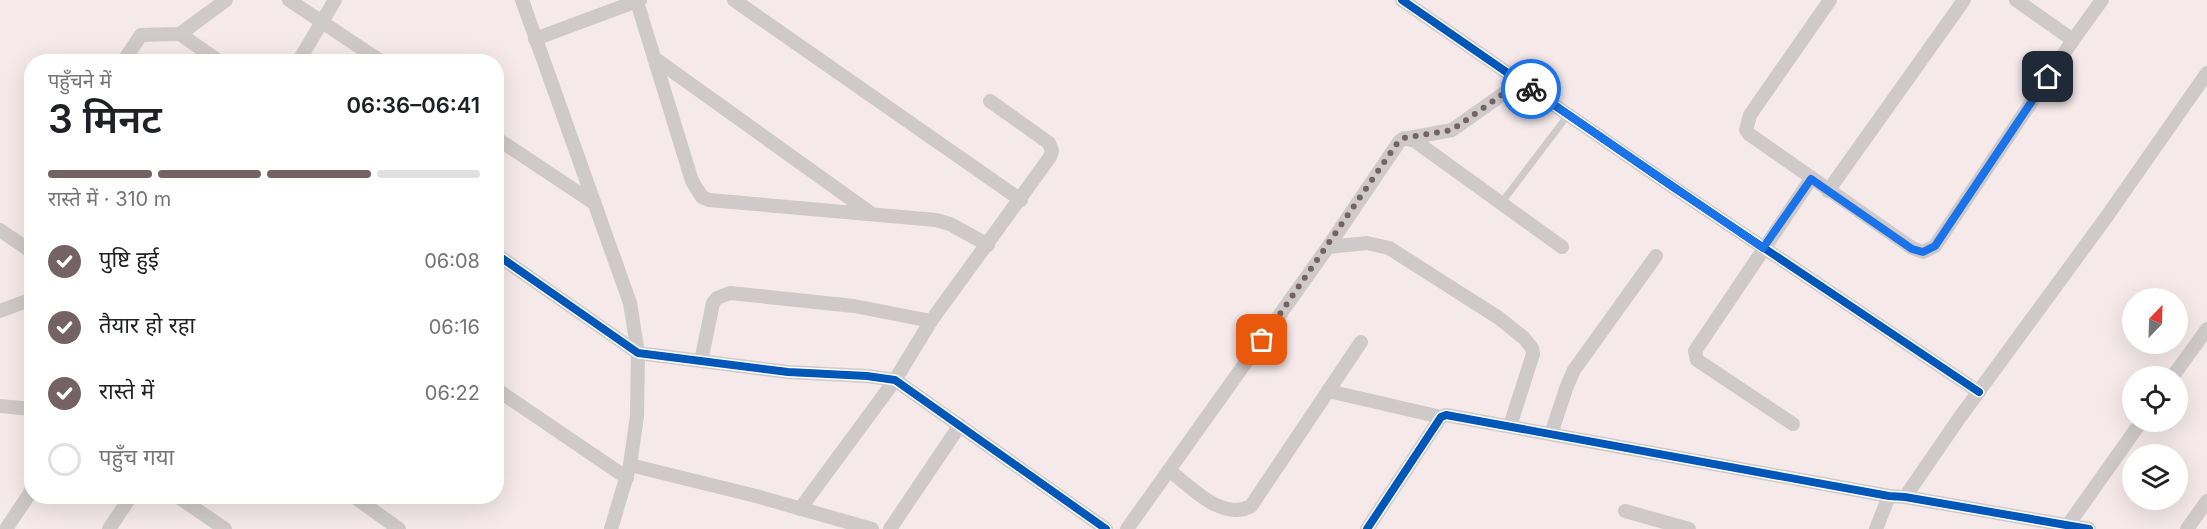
<!DOCTYPE html>
<html lang="hi">
<meta charset="utf-8">
<style>
:root{--surface:#fff;--page:#f2f2f2;--text:#202124;--muted:#757577;--line:#e0e0e0;--accent:#746265}
body{margin:0;font-family:Inter,"Noto Sans Devanagari",sans-serif;background:var(--page);color:var(--text);height:100vh;display:flex;flex-direction:column;font-size:22px;white-space:nowrap}
*{box-sizing:border-box;margin:0}
p{font-size:20px;color:var(--muted)}
.icon{flex:none;width:33px;height:33px;fill:none;stroke:currentColor;stroke-width:2;stroke-linecap:round;stroke-linejoin:round}
.map{position:relative;flex:1;overflow:hidden}
.sheet{position:absolute;left:24px;top:54px;width:480px;height:450px;display:flex;flex-direction:column;background:var(--surface);border-radius:24px;box-shadow:0 6px 24px #0002}
.sheet>*{flex:none}
.needle{width:39px;rotate:23deg}
.tools{position:absolute;left:2122px;top:288px;display:grid;gap:12px}
.tools a{display:grid;place-items:center;width:66px;height:66px;border-radius:50%;background:var(--surface);box-shadow:0 6px 24px #0002;font-size:30px}
.pin{position:absolute;display:grid;place-items:center;width:51px;height:51px;color:#fff;margin:-26px;border-radius:12px;box-shadow:0 3px 9px #0006}
.courier{position:absolute;display:grid;place-items:center;width:60px;height:60px;margin:-30px;border:4px solid #1a73e8;border-radius:50%;background:#fff;color:#222;box-shadow:0 2px 8px #0007}
.head em{font-style:normal;font-weight:600}
.head div{display:flex;flex-direction:column-reverse}
.head{display:flex;align-items:center;justify-content:space-between;height:102px;padding:0 24px}
h1{font-size:39px;font-weight:600;line-height:45px}
.bar{display:grid;grid-template-columns:repeat(4,1fr);gap:9px 6px;align-content:center;height:72px;padding:0 24px}
.bar i{height:8px;border-radius:4px;background:var(--line)}
.bar .active{background:var(--accent)}
.bar p{grid-column:span 4}
ol{padding:0 24px;list-style:none}
li{display:flex;align-items:center;gap:18px;height:66px}
li p{margin-inline-start:auto}
li .icon{padding:6px;border-radius:50%;background:var(--accent);color:#fff;stroke-width:4}
li:last-child{color:var(--muted)}
li i{width:33px;height:33px;border:3px solid var(--line);border-radius:50%}
.map>svg:first-child{display:block}
</style>
<div class="map">
<svg width="2207" height="529" viewBox="0 0 2207 529">
<rect width="100%" height="100%" fill="#f5e9ea"/>
<g fill="none" stroke-linecap="round" stroke-linejoin="round">
<polyline stroke="#cfc9c9" stroke-width="7" points="1502,202 1568,115"/>
<g stroke="#cfc9c9" stroke-width="14">
<polyline points="289,0 382,62"/>
<polyline points="522,0 630,303 638,353 637,416 630,465 611,529"/>
<polyline points="734,0 1021,200"/>
<polyline points="1402,0 1670,185 1979,392"/>
<polyline points="1830,0 1750,115 1746,130 1749,134 1912,248 1923,252 1935,246 2073,40 2102,0"/>
<polyline points="2016,0 2073,40"/>
<polyline points="637,2 692,181 702,197 709,200 936,220 950,224 988,245"/>
<polyline points="180,34 220,62"/>
<polyline points="535,39 640,0"/>
<polyline points="654,58 872,214"/>
<polyline points="123,62 141,35 180,34 226,0"/>
<polyline points="298,62 335,0"/>
<polyline points="496,138 594,203"/>
<polyline points="1409,138 1452,130 1520,82"/>
<polyline points="1828,191 1964,0"/>
<polyline points="0,230 32,252"/>
<polyline points="1328,247 1367,243 1389,248 1499,318 1524,338 1532,348 1533,354 1510,426"/>
<polyline points="496,254 638,353 788,372 867,376 895,380 1106,529"/>
<polyline points="0,311 32,299"/>
<polyline points="701,361 713,303 717,298 730,293 854,306 931,321"/>
<polyline points="2173,376 2207,329"/>
<polyline points="496,389 627,478"/>
<polyline points="1328,391 1441,417"/>
<polyline points="0,406 32,409"/>
<polyline points="1793,424 1697,360 1695,351 1811,179"/>
<polyline points="1551,434 1567,386 1574,370 1656,256"/>
<polyline points="630,465 756,496 872,529"/>
<path d="M 1169,470 C 1190,486 1222,522 1251,506 L 1361,342"/>
<polyline points="177,496 225,529"/>
<polyline points="353,496 399,529"/>
<polyline points="1905,497 1960,417 2105,219 2207,73"/>
<polyline points="800,509 895,380 931,321 1050,157 1052,151 1049,143 990,101"/>
<polyline points="1625,511 1689,529"/>
<polyline points="2068,525 2141,422"/>
<polyline points="6,529 32,490"/>
<polyline points="109,529 131,496"/>
<polyline points="890,529 960,425"/>
<polyline points="1127,529 1328,247 1399,142 1404,138 1415,141 1562,247"/>
<polyline points="1367,529 1441,417 1446,415 1889,496 1905,497 2089,529"/>
<polyline points="1876,529 1889,496"/>
<polyline points="2187,529 2207,501"/>
</g>
<g stroke="#fff" stroke-width="11">
<g id="cycleway">
<polyline points="1402,0 1670,185 1979,392"/>
<polyline points="496,254 638,353 788,372 867,376 895,380 1106,529"/>
<polyline points="1367,529 1441,417 1446,415 1889,496 1905,497 2089,529"/>
</g>
</g>
<use href="#cycleway" stroke="#0057b8" stroke-width="8"/>
</g>
<g fill="none" stroke-linecap="round" stroke-linejoin="round">
<polyline stroke="#746265" stroke-width="6" stroke-dasharray="0 10.8" points="1262,340 1398,142 1404,138 1452,130 1520,82 1531,89"/>
<polyline stroke="#1a73e8" stroke-width="8" points="1531,89 1763,248 1811,179 1912,249 1923,252 1935,246 2048,77"/>
</g>
</svg>
<div class="tools">
<a><svg class="needle" viewBox="-14 -14 28 28"><path d="M0-13l5 13h-10z" fill="#e53935"/><path d="M0 13l5-13h-10z" fill="#757577"/></svg></a>
<a><svg class="icon" aria-label="locate" viewBox="0 0 24 24"><circle cx="12" cy="12" r="6"/><path d="M12 2v4M12 18v4M2 12h4M18 12h4"/></svg></a>
<a><svg class="icon" aria-label="layers" viewBox="0 0 24 24"><path d="M12 4l9 5-9 5-9-5zM3 14l9 5 9-5"/></svg></a>
</div>
<div class="pin" style="left:1262px;top:340px;background:#ea580c"><svg class="icon" aria-label="bag" viewBox="0 0 24 24"><path d="M5 8h14l-1 12H6zM9 8a3 3 0 0 1 6 0"/></svg></div>
<div class="pin" style="left:2048px;top:77px;background:#1f2937"><svg class="icon" aria-label="home" viewBox="0 0 24 24"><path d="M3 11l9-7 9 7M6 9v11h12V9"/></svg></div>
<div class="courier" style="left:1531px;top:89px"><svg class="icon" aria-label="bike" viewBox="0 0 24 24"><circle cx="6" cy="16" r="4"/><circle cx="18" cy="16" r="4"/><path d="M6 16l4-8h5l3 8M10 8l3 8H6M13 5h3"/></svg></div>
<section class="sheet">
<div class="head"><div><h1>3 मिनट</h1><p>पहुँचने में</p></div><em>06:36–06:41</em></div>
<div class="bar"><i class="active"></i><i class="active"></i><i class="active"></i><i></i><p>रास्ते में · 310 m</p></div>
<ol>
<li><svg class="icon" aria-label="check" viewBox="0 0 24 24"><path d="M5 12l5 5 9-10"/></svg>पुष्टि हुई<p>06:08</p></li>
<li><svg class="icon" aria-label="check" viewBox="0 0 24 24"><path d="M5 12l5 5 9-10"/></svg>तैयार हो रहा<p>06:16</p></li>
<li><svg class="icon" aria-label="check" viewBox="0 0 24 24"><path d="M5 12l5 5 9-10"/></svg>रास्ते में<p>06:22</p></li>
<li><i></i>पहुँच गया</li>
</ol>
</section>
</div>
